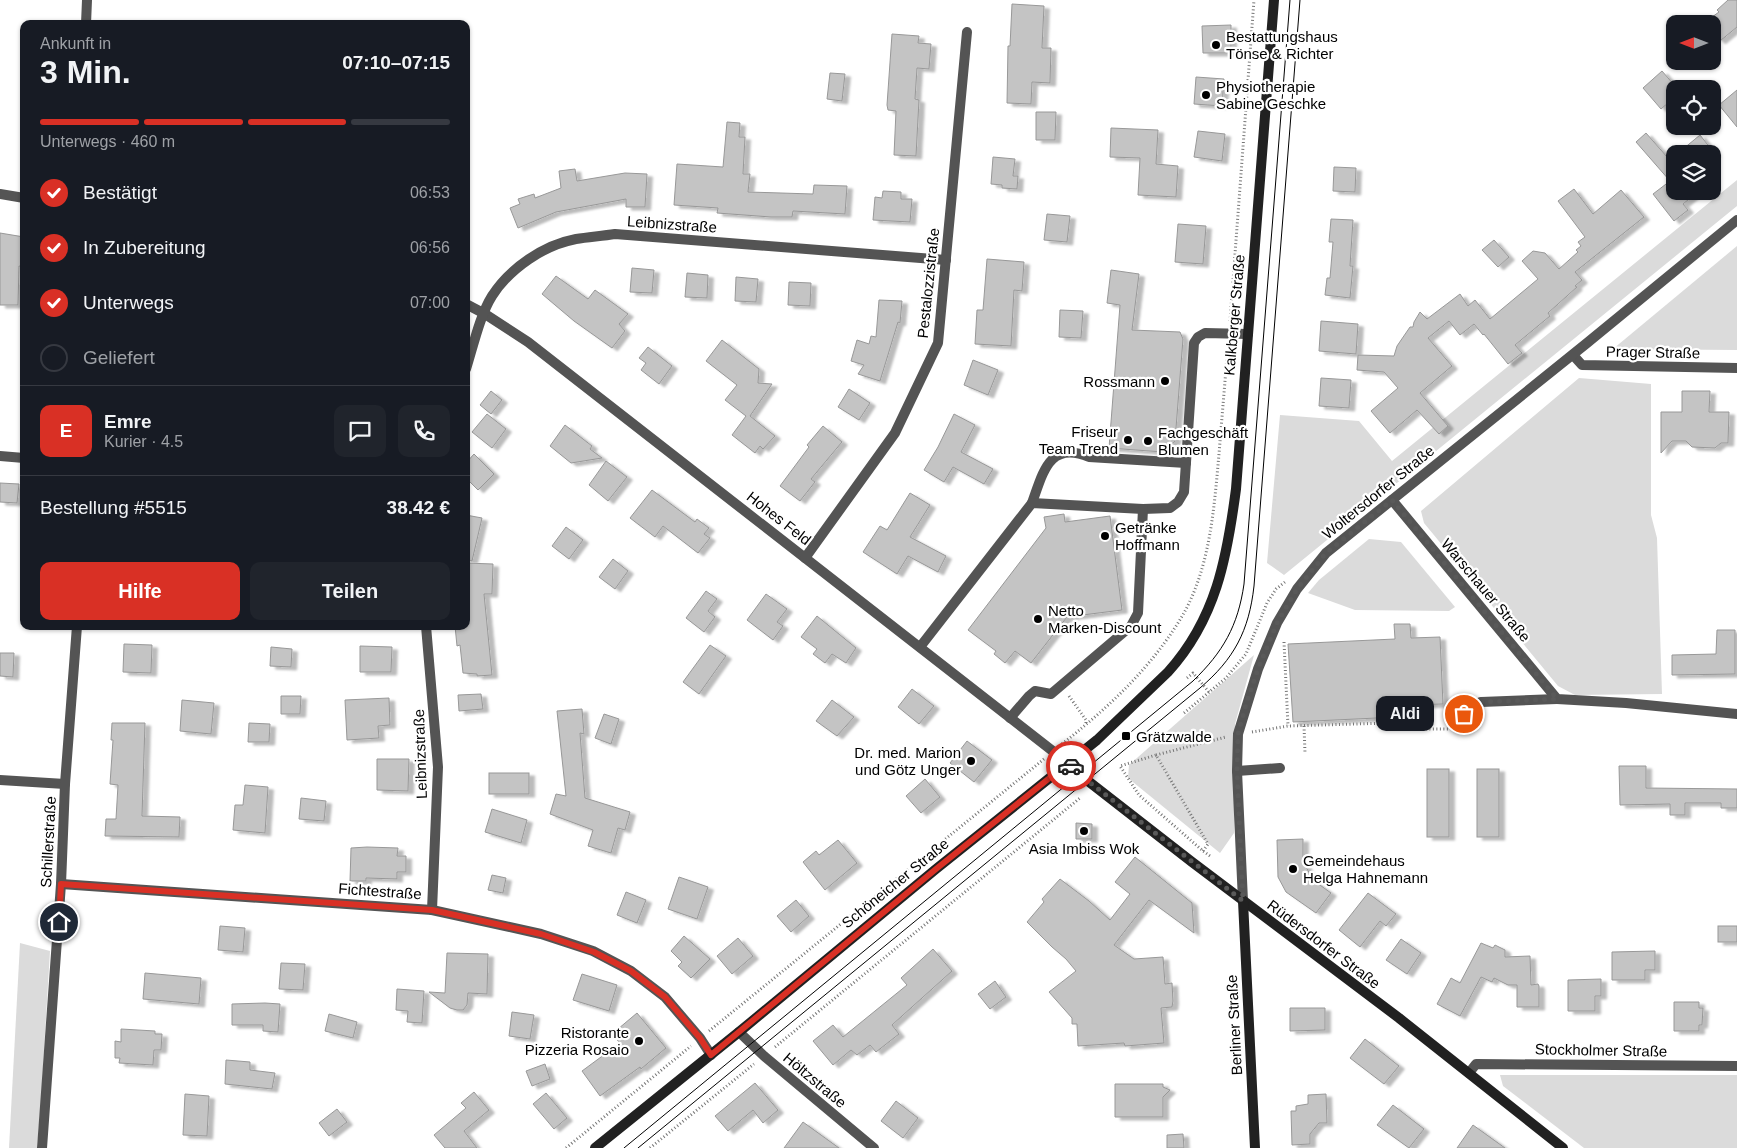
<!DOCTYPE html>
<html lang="de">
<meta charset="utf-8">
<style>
:root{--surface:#171b24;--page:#20242c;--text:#f1f3f6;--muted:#9ea1a6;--line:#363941;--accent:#d93025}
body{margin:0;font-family:Arial,sans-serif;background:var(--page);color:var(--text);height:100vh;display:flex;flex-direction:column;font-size:19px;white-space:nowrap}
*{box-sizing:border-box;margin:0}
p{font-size:16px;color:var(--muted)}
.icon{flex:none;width:28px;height:28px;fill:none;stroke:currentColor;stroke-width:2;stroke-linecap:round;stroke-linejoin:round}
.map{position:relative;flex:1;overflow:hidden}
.panel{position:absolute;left:20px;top:20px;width:450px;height:610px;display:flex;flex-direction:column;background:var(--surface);border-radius:10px;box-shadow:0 1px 4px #0004}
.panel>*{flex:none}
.needle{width:32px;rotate:270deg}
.fabs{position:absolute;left:1666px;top:15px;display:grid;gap:10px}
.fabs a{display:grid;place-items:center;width:55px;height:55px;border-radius:10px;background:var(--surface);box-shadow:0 1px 4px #0004;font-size:25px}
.pin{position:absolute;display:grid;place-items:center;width:42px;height:42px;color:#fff;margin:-21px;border:2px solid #fff;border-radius:50%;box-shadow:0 1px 5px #0007}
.courier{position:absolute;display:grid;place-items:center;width:50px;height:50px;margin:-25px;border:4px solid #d93025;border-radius:50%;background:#fff;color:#222;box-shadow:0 1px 6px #0007}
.bubble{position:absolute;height:35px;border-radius:10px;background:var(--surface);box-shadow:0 1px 4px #0004;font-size:16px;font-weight:800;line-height:35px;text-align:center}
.summary em{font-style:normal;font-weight:800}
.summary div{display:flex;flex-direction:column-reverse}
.summary{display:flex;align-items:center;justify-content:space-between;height:85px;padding:0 20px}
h1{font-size:32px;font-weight:800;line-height:38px}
.bar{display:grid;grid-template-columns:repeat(4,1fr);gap:8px 5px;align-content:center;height:60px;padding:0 20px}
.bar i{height:6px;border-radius:4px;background:var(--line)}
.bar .on{background:var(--accent)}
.bar p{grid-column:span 4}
.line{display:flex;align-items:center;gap:12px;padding:0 20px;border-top:1px solid var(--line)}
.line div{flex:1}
.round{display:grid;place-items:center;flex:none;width:52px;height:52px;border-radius:10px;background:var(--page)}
ol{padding:0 20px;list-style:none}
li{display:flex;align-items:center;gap:15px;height:55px}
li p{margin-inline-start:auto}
li .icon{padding:5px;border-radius:50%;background:var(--accent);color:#fff;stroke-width:4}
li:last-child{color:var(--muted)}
li i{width:28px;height:28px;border:2px solid var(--line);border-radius:50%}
.action{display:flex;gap:10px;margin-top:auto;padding:10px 20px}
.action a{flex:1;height:58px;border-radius:10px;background:var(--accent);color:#fff;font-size:20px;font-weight:800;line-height:58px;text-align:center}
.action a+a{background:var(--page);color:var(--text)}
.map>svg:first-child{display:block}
</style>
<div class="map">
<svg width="1737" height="1148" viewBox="0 0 1737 1148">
<defs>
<filter id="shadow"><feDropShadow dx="5.5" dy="3" stdDeviation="1" flood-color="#0004"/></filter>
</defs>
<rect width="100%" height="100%" fill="#fff"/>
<g fill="#dbdbdb">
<polygon points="1737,180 1737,206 1284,575 1267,563 1280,415 1359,421 1392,461"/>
<polygon points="1737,246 1737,350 1613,349"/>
<polygon points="1579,378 1651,384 1651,515 1657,538 1662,694 1575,695 1558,686 1424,523 1421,511"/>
<polygon points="1369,539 1401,542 1455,607 1449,611 1355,610 1308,593 1319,580"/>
<polygon points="1254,655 1235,724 1234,833 1220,853 1128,778 1129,765"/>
<polygon points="20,943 50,951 41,1101 37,1148 9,1148"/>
<polygon points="1500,1075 1737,1075 1737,1148 1584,1148 1503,1086"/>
</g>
<g fill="#c4c4c4" stroke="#989898" filter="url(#shadow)">
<polygon points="1728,0 1737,0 1737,27 1720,41 1712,33 1712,17 1719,12 1717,10"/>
<polygon points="1012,4 1044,6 1042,48 1051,48 1050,83 1032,82 1031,104 1007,103 1008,46 1010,46"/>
<polygon points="1231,25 1231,53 1203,53 1202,26"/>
<polygon points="892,34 919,36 918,43 931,44 929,69 917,68 915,99 919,100 916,156 894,155 896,111 888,110 887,105"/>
<polygon points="1662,71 1675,86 1675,97 1661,109 1643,88"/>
<polygon points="830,73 845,74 842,101 827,99"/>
<polygon points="1196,77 1224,79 1222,106 1194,104"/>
<polygon points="1737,90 1737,127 1719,105"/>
<polygon points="1036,112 1056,112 1055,140 1036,140"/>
<polygon points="727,122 740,123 739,137 745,137 743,174 750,174 748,192 813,194 814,185 847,186 845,214 793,211 792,217 771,217 717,213 718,208 674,205 677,164 723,167"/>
<polygon points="1111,128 1158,130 1156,164 1178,166 1176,197 1138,195 1140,158 1110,157"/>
<polygon points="1198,131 1225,134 1222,161 1194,157"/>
<polygon points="1646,133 1675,166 1675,191 1699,191 1683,204 1688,210 1674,221 1653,194 1670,181 1636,142"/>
<polygon points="1700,135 1715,154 1677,154"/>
<polygon points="993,157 1015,159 1013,176 1018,176 1017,189 1002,188 1002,185 991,184"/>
<polygon points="1334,167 1356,168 1355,192 1333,191"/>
<polygon points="575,169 577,181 625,173 647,174 645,207 626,207 626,199 556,212 518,228 510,208 520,204 518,199 534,194 535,198 561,188 559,171"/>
<polygon points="1574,189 1593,214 1621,190 1644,217 1575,272 1582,280 1575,286 1577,287 1548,313 1550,316 1515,345 1522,353 1508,364 1484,334 1483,335 1474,324 1460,335 1449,321 1428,338 1452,366 1420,393 1448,426 1439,434 1417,410 1390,433 1371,411 1398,388 1384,372 1357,370 1358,355 1394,356 1397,346 1410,327 1413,327 1414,322 1420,312 1427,319 1460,294 1468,306 1475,300 1490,319 1538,279 1522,261 1533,251 1545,253 1559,269 1578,252 1576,250 1581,246 1578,242 1585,237 1558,201"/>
<polygon points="883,191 901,192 901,199 912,199 910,222 873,220 875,197 882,198"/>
<polygon points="1047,214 1070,216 1067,242 1044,240"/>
<polygon points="1331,219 1353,220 1350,266 1353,266 1350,298 1325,295 1327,278 1330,278 1333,242 1329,242"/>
<polygon points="1178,224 1206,226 1203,264 1175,262"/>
<polygon points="0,233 24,237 24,267 19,266 18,305 0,305"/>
<polygon points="1494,240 1509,257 1498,267 1482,250"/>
<polygon points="987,259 1024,262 1022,291 1014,290 1011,346 975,344 977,310 983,310"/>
<polygon points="632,268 654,270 652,293 630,292"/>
<polygon points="1111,270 1139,274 1132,330 1180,332 1183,339 1175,441 1163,452 1109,448 1120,305 1107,303"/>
<polygon points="687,273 708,275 707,298 685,297"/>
<polygon points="556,276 588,299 595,290 628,314 619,324 625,331 612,348 574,321 542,294"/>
<polygon points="736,277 758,279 756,302 735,301"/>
<polygon points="789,282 811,283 810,306 788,305"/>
<polygon points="879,300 902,301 900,323 898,322 880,381 858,374 864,365 851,361 857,340 869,344 871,336 876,337"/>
<polygon points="1060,310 1083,311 1081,338 1059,337"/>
<polygon points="1321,321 1358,324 1356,354 1319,351"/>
<polygon points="722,340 759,369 758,383 772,384 750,416 775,436 763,449 760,446 755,453 732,435 746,416 725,400 737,385 706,361"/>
<polygon points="648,347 672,366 659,384 641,370 646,363 639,358"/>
<polygon points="973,360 998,370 988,395 964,385"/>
<polygon points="1321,378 1351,380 1349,408 1319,406"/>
<polygon points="849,389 870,403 859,420 838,407"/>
<polygon points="491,391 502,400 491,414 480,405"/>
<polygon points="1682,391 1710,391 1709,412 1729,412 1728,443 1721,443 1715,448 1692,447 1686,441 1672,441 1661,453 1661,412 1682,412"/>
<polygon points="487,414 506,429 492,448 472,432"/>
<polygon points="954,414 975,425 961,452 993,469 984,484 953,467 944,482 924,470 938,447"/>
<polygon points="565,425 592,446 590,449 602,458 571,463 550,446"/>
<polygon points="823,426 842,442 811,479 815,482 800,501 780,486 809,447 807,445"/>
<polygon points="474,454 494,474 478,490 466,478 466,463"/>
<polygon points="606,461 627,477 608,501 589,485"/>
<polygon points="0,483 19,484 17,503 0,502"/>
<polygon points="652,490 695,522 697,519 709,528 704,534 710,538 698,553 663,526 655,537 630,518"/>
<polygon points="910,493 930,505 910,537 946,556 938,572 908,556 897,574 863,552 880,526 887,530"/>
<polygon points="1064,514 1065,522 1110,516 1122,610 1067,617 1031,663 1015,651 1005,663 994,654 996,651 968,630 1046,528 1044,517"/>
<polygon points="466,515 482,518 472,561 466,560"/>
<polygon points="566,527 583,540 569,559 552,546"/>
<polygon points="613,559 628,571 615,589 599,577"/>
<polygon points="466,563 493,564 492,594 484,594 492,675 477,676 477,674 463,673 460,645 457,646 455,626 466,626"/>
<polygon points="706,591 717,599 708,611 715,617 704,632 686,618"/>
<polygon points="766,594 787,609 777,622 783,626 773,640 747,620"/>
<polygon points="817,616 856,648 846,663 832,654 825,663 813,654 817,649 801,637"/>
<polygon points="1394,624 1410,624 1411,638 1440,637 1443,704 1377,706 1377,718 1293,722 1288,644 1395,639"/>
<polygon points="1717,630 1735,630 1735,674 1672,675 1672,655 1716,654"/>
<polygon points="124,644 152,645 151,673 123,672"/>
<polygon points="710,645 726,656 699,694 683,682"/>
<polygon points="360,646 392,647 391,672 360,672"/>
<polygon points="271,647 292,649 291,667 270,666"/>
<polygon points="0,653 14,653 13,677 0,676"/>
<polygon points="912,689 934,706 919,724 898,707"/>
<polygon points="481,694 483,709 459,711 458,695"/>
<polygon points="281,696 301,696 300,714 281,714"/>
<polygon points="389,698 390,725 378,726 379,738 347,740 345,700"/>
<polygon points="182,700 214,703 211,734 180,731"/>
<polygon points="832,700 854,717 837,736 816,721"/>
<polygon points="582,709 584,734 580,733 585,798 630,812 625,830 618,828 611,853 588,846 593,830 550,814 556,794 566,796 557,711"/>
<polygon points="604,714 619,719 611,744 595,738"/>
<polygon points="112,723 145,723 142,816 180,817 179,837 105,836 106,819 116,819 118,785 110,784 113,740 111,740"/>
<polygon points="249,723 270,724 269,742 248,742"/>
<polygon points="967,741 992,760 974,782 950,763"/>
<polygon points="377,759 409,759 408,791 377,790"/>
<polygon points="1619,766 1646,766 1646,788 1737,789 1737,808 1721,808 1721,803 1685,803 1685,815 1670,815 1670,804 1620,805"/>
<rect x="1427" y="769" width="22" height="68"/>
<rect x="1477" y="769" width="22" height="68"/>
<rect x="489" y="773" width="40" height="21"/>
<polygon points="925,779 940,797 921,813 906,796"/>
<polygon points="245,785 268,787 265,833 233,830 235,805 243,805"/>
<polygon points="301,798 326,801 324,821 299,819"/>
<polygon points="492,809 527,820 521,843 485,832"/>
<polygon points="1076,823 1092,824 1092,839 1076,839"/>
<polygon points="1303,839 1303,861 1313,880 1331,893 1316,913 1286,892 1278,877 1277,840"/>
<polygon points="838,840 857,863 825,890 803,862 816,851 819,855"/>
<polygon points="367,847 398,848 397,856 406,856 406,872 397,872 397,879 366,878 366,881 350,881 351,848"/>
<polygon points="1135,857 1192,903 1194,933 1149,900 1114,945 1134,959 1163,957 1165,984 1172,983 1173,1001 1172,1007 1161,1008 1164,1043 1125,1046 1124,1043 1078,1046 1077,1024 1072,1024 1072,1018 1049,992 1076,971 1066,959 1052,947 1027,922 1044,902 1042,899 1060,879 1089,901 1110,920 1130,894 1115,882"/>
<polygon points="492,875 506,878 503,893 488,890"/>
<polygon points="679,877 708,887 697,919 668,909"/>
<polygon points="626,892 646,900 637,923 617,915"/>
<polygon points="1368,893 1396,914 1386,926 1380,921 1360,947 1339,930"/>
<polygon points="796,900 809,916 791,932 777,916"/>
<polygon points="220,926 245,928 243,952 218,950"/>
<rect x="1718" y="926" width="19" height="16"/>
<polygon points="684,936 710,959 691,978 678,966 682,962 671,951"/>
<polygon points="738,938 753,956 732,974 717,956"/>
<polygon points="1401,939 1421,953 1407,974 1386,960"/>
<polygon points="1481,943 1493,948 1495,945 1505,950 1505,957 1530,956 1531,985 1538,984 1539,986 1539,1007 1517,1007 1517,985 1508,985 1494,978 1492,982 1481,977 1460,1016 1437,1004 1451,978 1460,983"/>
<polygon points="933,949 952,971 892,1025 899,1034 876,1052 870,1045 857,1055 851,1050 833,1065 813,1041 833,1025 843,1037 907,985 901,978"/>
<polygon points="1655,951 1655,970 1645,970 1645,980 1612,980 1612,952"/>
<polygon points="447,953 488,954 487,994 468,993 467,1005 463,1010 457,1010 450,1008 429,992 445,993"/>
<polygon points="281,963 305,964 303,990 279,989"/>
<polygon points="145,973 201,978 199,1004 143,999"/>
<polygon points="582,974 617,985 609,1011 573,1000"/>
<polygon points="1601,979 1601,996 1595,996 1595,1011 1568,1011 1568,980"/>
<polygon points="995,981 1006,997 990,1009 978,994"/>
<polygon points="397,989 424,991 422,1023 407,1022 408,1011 396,1010"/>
<polygon points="1674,1002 1699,1002 1699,1008 1703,1008 1702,1025 1699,1025 1699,1031 1674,1031"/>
<polygon points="265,1003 280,1004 278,1032 263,1031 263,1025 232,1025 232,1004"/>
<polygon points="1290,1008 1325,1008 1325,1030 1290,1031"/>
<polygon points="512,1012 534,1015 530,1039 509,1036"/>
<polygon points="637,1013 666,1048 641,1069 640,1067 600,1096 582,1071 620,1043 612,1034"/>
<polygon points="329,1014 357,1022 353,1038 325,1031"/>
<polygon points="121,1029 155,1031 155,1034 162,1034 161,1050 154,1050 153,1065 119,1063 120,1058 115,1058 115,1041 121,1042"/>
<polygon points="1365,1039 1399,1066 1384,1084 1350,1058"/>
<polygon points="226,1060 250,1062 250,1070 275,1073 272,1089 225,1084"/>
<polygon points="545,1064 550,1079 532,1086 526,1071"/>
<polygon points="755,1083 778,1110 763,1123 753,1110 728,1131 715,1116"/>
<polygon points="1115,1084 1163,1084 1163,1087 1170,1090 1163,1097 1163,1117 1115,1117"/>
<polygon points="474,1092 489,1110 464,1131 477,1148 445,1148 434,1135 466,1108 461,1103"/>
<polygon points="546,1093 567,1118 554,1129 533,1104"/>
<polygon points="185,1094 209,1096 207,1136 183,1135"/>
<polygon points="1326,1094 1327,1123 1319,1123 1310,1134 1310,1144 1292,1145 1291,1111 1296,1111 1296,1106 1308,1104 1308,1095"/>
<polygon points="896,1101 918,1118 903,1138 881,1121"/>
<polygon points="1393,1105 1424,1129 1409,1148 1377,1125"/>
<polygon points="337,1109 347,1122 329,1136 319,1123"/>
<polygon points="803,1122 839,1148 784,1148"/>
<polygon points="1473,1125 1505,1148 1457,1148"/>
<polygon points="1183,1134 1184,1148 1167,1148 1167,1135"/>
</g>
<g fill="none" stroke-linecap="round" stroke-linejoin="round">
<g stroke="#767676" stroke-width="3" stroke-dasharray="1 2.5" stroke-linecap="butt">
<polyline points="1230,321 1254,0"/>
<polyline points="1284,642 1288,726"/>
<polyline points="1187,678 1193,673 1209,692"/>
<polyline points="1069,696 1086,720 1086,725"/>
<polyline points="1184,713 1226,678 1246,654 1267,603 1276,589 1285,582"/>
<polyline points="1304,726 1305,753"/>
<polyline points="1252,732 1288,726 1388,723 1418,729 1449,729"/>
<path d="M 1062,744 C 1108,708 1151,668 1181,618 C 1210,570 1214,509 1219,454 C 1222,417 1225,381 1228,345"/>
<polyline points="1156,755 1226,737"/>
<polyline points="1203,851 1208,844 1156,755 1120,766 1139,795 1203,851 1210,856"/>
<polyline points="709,1031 1044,759"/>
<polyline points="775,1047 1080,798"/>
<polyline points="566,1148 691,1046"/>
<polyline points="650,1148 754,1064"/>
</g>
<g stroke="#545454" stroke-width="10">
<path d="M 1032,503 C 1043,473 1049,440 1089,457 L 1186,463"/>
<polyline points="920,647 1032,503 1143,509 1170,508 1178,502 1184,492 1194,343 1198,337 1205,333 1248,334"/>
<polyline points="1010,718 1029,696 1035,691 1051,694 1131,626 1138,613 1143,509"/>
<polyline points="1237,771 1280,768"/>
</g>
<g stroke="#545454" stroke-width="10">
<polyline points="86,24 87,0"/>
<polyline points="0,194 24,198"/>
<polyline points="466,304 485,314 528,342 1068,763"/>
<polyline points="1573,355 1582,365 1737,368"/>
<path d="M 466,369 C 473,347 480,315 492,296 C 510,268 544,245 576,239 C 589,237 602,236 615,234 L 946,260"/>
<polyline points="0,456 24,458"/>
<polyline points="1392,500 1557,699 1626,703 1737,714"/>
<polyline points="805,558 895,433 938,343 967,32"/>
<polyline points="426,626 438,767 432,910"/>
<path d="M 1461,729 C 1464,714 1465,708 1481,702 L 1557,699"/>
<polyline points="0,780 65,784"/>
<polyline points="61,884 432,910 541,934 593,951 631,971 665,997 700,1038 711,1055"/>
<polyline points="1243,901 1237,771 1238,734 1258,669 1277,623 1297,589 1326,553 1587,343 1737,220"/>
<polyline points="739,1032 764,1056 874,1148"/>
<polyline points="1469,1073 1476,1064 1737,1066"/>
<polyline points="42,1148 61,884 65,784 77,626"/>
</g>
<g stroke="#212121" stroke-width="10">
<polyline points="1068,763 1088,781 1192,862 1399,1018 1563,1148"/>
<polyline points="1243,901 1255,1148"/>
<path d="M 595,1148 L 739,1032 L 936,869 L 1097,740 L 1168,672 C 1216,619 1227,558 1236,489 L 1274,0"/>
</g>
<g stroke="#000" stroke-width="1">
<path d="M 624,1148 L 1193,681 C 1223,652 1238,626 1244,584 L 1290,0"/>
<path d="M 638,1148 L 1200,688 C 1234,659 1249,631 1254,586 L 1300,0"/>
</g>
</g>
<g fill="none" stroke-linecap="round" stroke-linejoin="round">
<polyline stroke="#595959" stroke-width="5" stroke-dasharray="0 9" points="1071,766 1088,781 1243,901 1237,771 1238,734 1247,701 1258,669 1277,623 1297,589 1326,553 1392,500 1557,699 1481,702 1472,705 1464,714"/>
<polyline stroke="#d93025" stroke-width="6" points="59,922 61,884 432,910 541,934 594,952 631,971 665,997 700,1038 711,1055 936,869 1052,776 1068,763 1071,766"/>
</g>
<g fill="#000" stroke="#fff" stroke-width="2">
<circle cx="1216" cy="45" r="5"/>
<circle cx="1206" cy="95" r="5"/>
<circle cx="1165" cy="381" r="5"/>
<circle cx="1128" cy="440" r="5"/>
<circle cx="1148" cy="441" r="5"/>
<circle cx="1105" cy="536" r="5"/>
<circle cx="1038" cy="619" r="5"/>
<rect x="1121" y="731" width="10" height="10" rx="2.5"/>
<circle cx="971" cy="761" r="5"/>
<circle cx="1084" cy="831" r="5"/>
<circle cx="1293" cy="869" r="5"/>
<circle cx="639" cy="1041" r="5"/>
</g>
<g text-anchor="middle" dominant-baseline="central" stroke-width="4.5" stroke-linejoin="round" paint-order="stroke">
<g font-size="15" fill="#000" stroke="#fff" text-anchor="start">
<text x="1226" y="36">Bestattungshaus<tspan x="1226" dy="17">Tönse &amp; Richter</tspan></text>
<text x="1216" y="86">Physiotherapie<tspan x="1216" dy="17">Sabine Geschke</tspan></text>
<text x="1155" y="381" text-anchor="end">Rossmann</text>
<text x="1118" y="431" text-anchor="end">Friseur<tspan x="1118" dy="17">Team Trend</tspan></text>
<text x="1158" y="432">Fachgeschäft<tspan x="1158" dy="17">Blumen</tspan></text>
<text x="1115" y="527">Getränke<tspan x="1115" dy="17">Hoffmann</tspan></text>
<text x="1048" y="610">Netto<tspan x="1048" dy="17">Marken-Discount</tspan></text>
<text x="1136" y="736">Grätzwalde</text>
<text x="961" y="752" text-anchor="end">Dr. med. Marion<tspan x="961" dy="17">und Götz Unger</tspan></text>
<text x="1084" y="848" text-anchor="middle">Asia Imbiss Wok</text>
<text x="1303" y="860">Gemeindehaus<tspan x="1303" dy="17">Helga Hahnemann</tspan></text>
<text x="629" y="1032" text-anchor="end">Ristorante<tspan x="629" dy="17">Pizzeria Rosaio</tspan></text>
</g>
<g font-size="15" fill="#000" stroke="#fff">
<text transform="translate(672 224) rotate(4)">Leibnizstraße</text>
<text transform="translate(928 283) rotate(-84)">Pestalozzistraße</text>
<text transform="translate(1234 315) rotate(-85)">Kalkberger Straße</text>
<text transform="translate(1653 352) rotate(1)">Prager Straße</text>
<text transform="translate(1378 492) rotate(-39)">Woltersdorfer Straße</text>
<text transform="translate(779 518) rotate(38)">Hohes Feld</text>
<text transform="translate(1486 590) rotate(50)">Warschauer Straße</text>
<text transform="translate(420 754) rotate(-92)">Leibnizstraße</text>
<text transform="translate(48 842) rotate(-87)">Schillerstraße</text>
<text transform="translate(895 883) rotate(-39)">Schöneicher Straße</text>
<text transform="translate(380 891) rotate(4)">Fichtestraße</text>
<text transform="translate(1324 944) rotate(37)">Rüdersdorfer Straße</text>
<text transform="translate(1234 1025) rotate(-93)">Berliner Straße</text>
<text transform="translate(1601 1050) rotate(1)">Stockholmer Straße</text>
<text transform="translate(815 1080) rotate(40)">Höltzstraße</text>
</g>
</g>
</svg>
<div class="fabs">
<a><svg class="needle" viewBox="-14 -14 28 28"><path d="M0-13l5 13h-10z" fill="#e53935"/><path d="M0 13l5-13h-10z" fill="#9ea1a6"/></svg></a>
<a><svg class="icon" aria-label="locate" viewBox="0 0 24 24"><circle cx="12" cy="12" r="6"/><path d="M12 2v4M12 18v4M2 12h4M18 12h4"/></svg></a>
<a><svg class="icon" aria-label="layers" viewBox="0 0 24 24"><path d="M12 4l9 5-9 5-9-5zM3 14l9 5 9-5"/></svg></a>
</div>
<div class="pin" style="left:1464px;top:714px;background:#ea580c"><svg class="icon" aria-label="bag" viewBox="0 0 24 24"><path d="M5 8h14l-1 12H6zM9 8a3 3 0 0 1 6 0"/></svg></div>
<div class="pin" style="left:59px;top:922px;background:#1f2937"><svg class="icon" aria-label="home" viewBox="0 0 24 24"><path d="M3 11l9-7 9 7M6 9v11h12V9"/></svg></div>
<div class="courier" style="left:1071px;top:766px"><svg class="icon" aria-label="car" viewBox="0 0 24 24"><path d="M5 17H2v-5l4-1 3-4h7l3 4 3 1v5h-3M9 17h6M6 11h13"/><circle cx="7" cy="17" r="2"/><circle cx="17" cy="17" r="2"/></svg></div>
<div class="bubble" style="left:1376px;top:696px;width:58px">Aldi</div>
<section class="panel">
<div class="summary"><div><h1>3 Min.</h1><p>Ankunft in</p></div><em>07:10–07:15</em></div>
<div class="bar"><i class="on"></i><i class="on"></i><i class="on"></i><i></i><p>Unterwegs · 460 m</p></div>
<ol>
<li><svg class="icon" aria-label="check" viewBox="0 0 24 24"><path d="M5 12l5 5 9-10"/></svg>Bestätigt<p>06:53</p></li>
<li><svg class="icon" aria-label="check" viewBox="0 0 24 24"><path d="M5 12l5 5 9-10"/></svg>In Zubereitung<p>06:56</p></li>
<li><svg class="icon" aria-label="check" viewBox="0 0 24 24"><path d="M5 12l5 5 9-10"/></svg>Unterwegs<p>07:00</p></li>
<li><i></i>Geliefert</li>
</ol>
<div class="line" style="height:90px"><b class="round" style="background:var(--accent);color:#fff">E</b><div><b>Emre</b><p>Kurier · 4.5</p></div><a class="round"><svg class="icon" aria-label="chat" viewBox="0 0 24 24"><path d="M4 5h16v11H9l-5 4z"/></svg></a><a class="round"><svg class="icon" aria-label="phone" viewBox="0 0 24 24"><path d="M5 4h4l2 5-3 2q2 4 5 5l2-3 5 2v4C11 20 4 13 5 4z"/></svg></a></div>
<div class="line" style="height:65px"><div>Bestellung #5515</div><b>38.42 €</b></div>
<div class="action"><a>Hilfe</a><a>Teilen</a></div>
</section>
</div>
